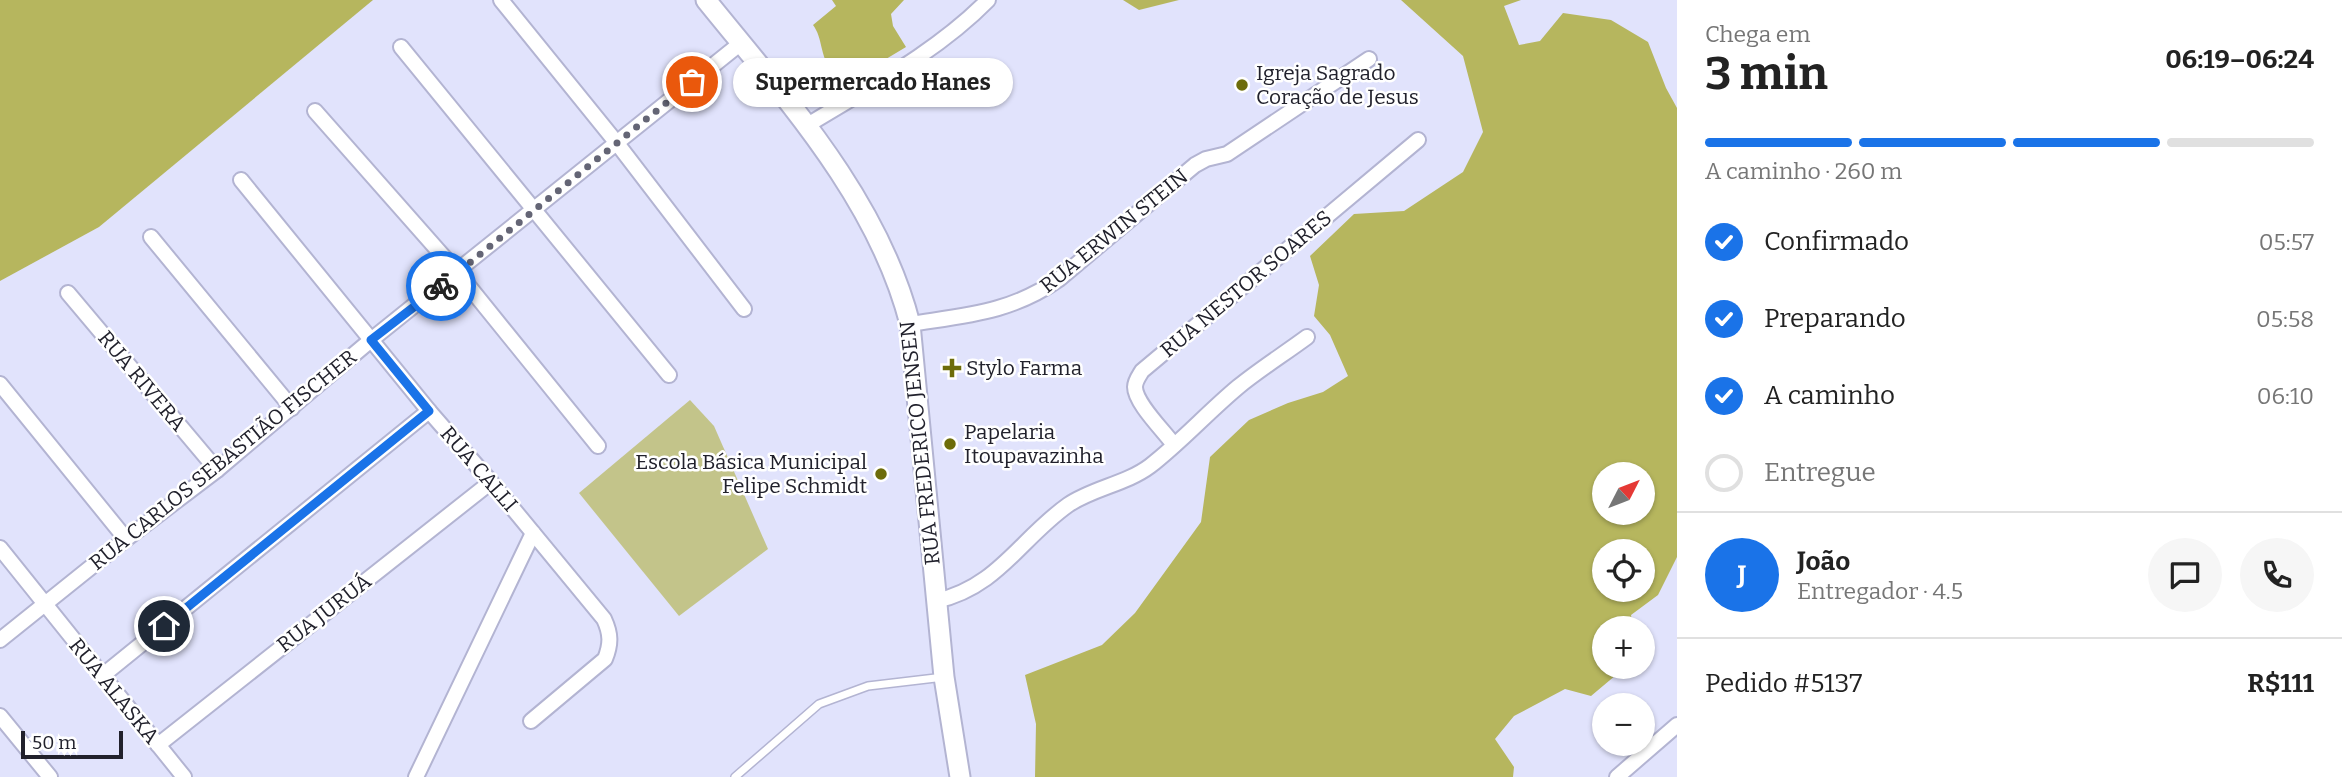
<!DOCTYPE html>
<html lang="pt">
<meta charset="utf-8">
<style>
:root{--surface:#fff;--page:#f6f6f6;--text:#222;--muted:#767676;--line:#e0e0e0;--accent:#1a73e8}
body{margin:0;font-family:Bitter,serif;background:var(--page);color:var(--text);height:100vh;display:flex;flex-direction:column;font-size:26px;white-space:nowrap}
*{box-sizing:border-box;margin:0}
p{font-size:23px;color:var(--muted)}
.icon{flex:none;width:38px;height:38px;fill:none;stroke:currentColor;stroke-width:2;stroke-linecap:round;stroke-linejoin:round}
.map{position:relative;flex:1;overflow:hidden}
.drawer{display:flex;flex-direction:column;background:var(--surface);width:665px}
.drawer>*{flex:none}
.needle{width:46px;rotate:48deg}
.fabs{position:absolute;left:1592px;top:462px;display:grid;gap:14px}
.fabs a{display:grid;place-items:center;width:63px;height:63px;border-radius:50%;background:var(--surface);box-shadow:0 2px 5px #0004;font-size:35px}
.scale{position:absolute;left:21px;bottom:18px;width:102px;box-sizing:border-box;padding-left:7px;border:4px solid #21212c;border-top:0;font-size:19px;line-height:24px;white-space:nowrap;color:#21212c;-webkit-text-stroke:5px #fff;paint-order:stroke}
.pin{position:absolute;display:grid;place-items:center;width:60px;height:60px;color:#fff;margin:-30px;border:4px solid #fff;border-radius:50%;box-shadow:0 2px 7px #0007}
.courier{position:absolute;display:grid;place-items:center;width:70px;height:70px;margin:-35px;border:5px solid #1a73e8;border-radius:50%;background:#fff;color:#222;box-shadow:0 2px 9px #0007}
.bubble{position:absolute;height:49px;border-radius:24px;background:var(--surface);box-shadow:0 2px 5px #0004;font-size:23px;font-weight:700;line-height:49px;text-align:center}
.head em{font-style:normal;font-weight:700}
.head div{display:flex;flex-direction:column-reverse}
.head{display:flex;align-items:center;justify-content:space-between;height:119px;padding:0 28px}
h1{font-size:46px;font-weight:700;line-height:52px}
.bar{display:grid;grid-template-columns:repeat(4,1fr);gap:10px 7px;align-content:center;height:84px;padding:0 28px}
.bar i{height:9px;border-radius:5px;background:var(--line)}
.bar .on{background:var(--accent)}
.bar p{grid-column:span 4}
.line{display:flex;align-items:center;gap:18px;padding:0 28px;border-top:2px solid var(--line)}
.line div{flex:1}
.round{display:grid;place-items:center;flex:none;width:74px;height:74px;border-radius:37px;background:var(--page)}
ol{padding:0 28px;list-style:none}
li{display:flex;align-items:center;gap:21px;height:77px}
li p{margin-inline-start:auto}
li .icon{padding:7px;border-radius:50%;background:var(--accent);color:#fff;stroke-width:4}
li:last-child{color:var(--muted)}
li i{width:38px;height:38px;border:4px solid var(--line);border-radius:50%}
main{display:flex;flex:1;min-height:0}
.map>svg:first-child{display:block}
</style>
<main>
<div class="map">
<svg width="1677" height="777" viewBox="0 0 1677 777">
<rect width="100%" height="100%" fill="#e1e3fc"/>
<polygon fill="#c3c48a" points="690,400 714,426 768,549 679,616 579,493"/>
<g fill="#b6b65e" fill-rule="evenodd">
<polygon points="0,0 373,0 99,227 0,281"/>
<path d="M 832,0 L 904,0 L 891,14 L 893,26 L 906,47 L 876,65 L 847,79 C 842,76 834,73 831,69 C 820,57 823,38 813,25 L 836,6 Z"/>
<polygon points="1123,0 1179,0 1139,10"/>
<path d="M 1401,0 L 1521,0 L 1504,6 L 1519,45 L 1540,41 L 1563,13 L 1611,20 L 1648,42 L 1666,88 L 1677,108 L 1677,557 L 1658,595 L 1631,615 L 1633,628 L 1605,628 L 1605,667 L 1621,667 L 1616,675 L 1591,696 L 1565,689 L 1514,716 L 1495,739 L 1514,767 L 1513,777 L 1035,777 L 1036,724 L 1025,675 L 1102,645 L 1135,613 L 1201,522 L 1210,457 L 1249,420 L 1288,403 L 1323,392 L 1348,376 L 1330,335 L 1314,316 L 1319,285 L 1310,256 L 1354,214 L 1404,211 L 1463,172 L 1483,132 L 1463,56 ZM 1643,474 L 1643,513 L 1605,513 L 1605,474 ZM 1643,551 L 1643,590 L 1605,590 L 1605,551 Z"/>
</g>
<g fill="none" stroke-linecap="round" stroke-linejoin="round">
<g stroke="#b3b4d2" stroke-width="10">
<polyline id="service" points="735,777 819,704 868,686 944,677"/>
</g>
<g stroke="#b3b4d2" stroke-width="18">
<g id="minor">
<polyline points="501,0 616,142 744,309"/>
<polyline points="401,47 669,375"/>
<polyline points="315,111 458,273 598,446"/>
<path d="M 806,126 C 868,88 937,52 988,0"/>
<path d="M 241,180 L 429,411 L 491,482 L 604,619 C 611,634 611,644 605,659 L 531,721"/>
<polyline points="151,237 292,408"/>
<polyline points="68,293 217,470"/>
<path d="M 910,324 C 967,315 1010,313 1059,279 L 1195,165 L 1206,159 L 1227,154 L 1369,59"/>
<polyline points="0,384 126,539"/>
<path d="M 1174,445 C 1164,431 1135,403 1135,387 C 1135,381 1139,376 1142,371 L 1418,140"/>
<polyline points="0,548 184,777"/>
<path d="M 936,601 C 998,587 1020,539 1068,505 C 1093,488 1126,484 1150,466 C 1181,442 1208,412 1238,387 C 1260,369 1284,354 1307,337"/>
<polyline points="0,640 126,539 217,470 371,340 741,43"/>
<polyline points="102,676 429,411"/>
<polyline points="0,716 50,777"/>
<polyline points="158,745 491,482"/>
<polyline points="416,777 533,533"/>
<polyline points="1617,777 1677,725"/>
</g>
</g>
<g stroke="#b3b4d2" stroke-width="23">
<path id="secondary" d="M 706,0 C 786,99 878,199 910,324 L 944,677 L 960,777"/>
</g>
<use href="#service" stroke="#fff" stroke-width="7"/>
<use href="#minor" stroke="#fff" stroke-width="14"/>
<use href="#secondary" stroke="#fff" stroke-width="19"/>
</g>
<g fill="none" stroke-linecap="round" stroke-linejoin="round">
<polyline stroke="#646575" stroke-width="7" stroke-dasharray="0 12.6" points="441,286 692,82"/>
<polyline stroke="#1a73e8" stroke-width="9" points="164,626 429,411 371,340 441,286"/>
</g>
<g fill="#6d6c0a" stroke="#fff" stroke-width="2.5">
<circle cx="1242" cy="85" r="7"/>
<path d="M948.5 357.5h7v7h7v7h-7v7h-7v-7h-7v-7h7z"/>
<circle cx="950" cy="444" r="7"/>
<circle cx="881" cy="474" r="7"/>
</g>
<g text-anchor="middle" dominant-baseline="central" stroke-width="5" stroke-linejoin="round" paint-order="stroke">
<g font-size="21" fill="#21212c" stroke="#fff" text-anchor="start">
<text x="1256" y="73">Igreja Sagrado<tspan x="1256" dy="24">Coração de Jesus</tspan></text>
<text x="966" y="368">Stylo Farma</text>
<text x="964" y="432">Papelaria<tspan x="964" dy="24">Itoupavazinha</tspan></text>
<text x="867" y="462" text-anchor="end">Escola Básica Municipal<tspan x="867" dy="24">Felipe Schmidt</tspan></text>
</g>
<g font-size="21" fill="#21212c" stroke="#fff">
<text transform="translate(1114 231) rotate(-39)">RUA ERWIN STEIN</text>
<text transform="translate(1246 284) rotate(-40)">RUA NESTOR SOARES</text>
<text transform="translate(142 381) rotate(50)">RUA RIVERA</text>
<text transform="translate(920 443) rotate(-96)">RUA FREDERICO JENSEN</text>
<text transform="translate(223 460) rotate(-39)">RUA CARLOS SEBASTIÃO FISCHER</text>
<text transform="translate(479 469) rotate(49)">RUA CALLI</text>
<text transform="translate(324 613) rotate(-38)">RUA JURUÁ</text>
<text transform="translate(114 691) rotate(51)">RUA ALASKA</text>
</g>
</g>
</svg>
<div class="fabs">
<a><svg class="needle" viewBox="-14 -14 28 28"><path d="M0-13l5 13h-10z" fill="#e53935"/><path d="M0 13l5-13h-10z" fill="#767676"/></svg></a>
<a><svg class="icon" aria-label="locate" viewBox="0 0 24 24"><circle cx="12" cy="12" r="6"/><path d="M12 2v4M12 18v4M2 12h4M18 12h4"/></svg></a>
<a>+</a>
<a>−</a>
</div>
<div class="scale">50 m</div>
<div class="pin" style="left:692px;top:82px;background:#ea580c"><svg class="icon" aria-label="bag" viewBox="0 0 24 24"><path d="M5 8h14l-1 12H6zM9 8a3 3 0 0 1 6 0"/></svg></div>
<div class="pin" style="left:164px;top:626px;background:#1f2937"><svg class="icon" aria-label="home" viewBox="0 0 24 24"><path d="M3 11l9-7 9 7M6 9v11h12V9"/></svg></div>
<div class="courier" style="left:441px;top:286px"><svg class="icon" aria-label="bike" viewBox="0 0 24 24"><circle cx="6" cy="16" r="4"/><circle cx="18" cy="16" r="4"/><path d="M6 16l4-8h5l3 8M10 8l3 8H6M13 5h3"/></svg></div>
<div class="bubble" style="left:733px;top:58px;width:280px">Supermercado Hanes</div>
</div>
<section class="drawer">
<div class="head"><div><h1>3 min</h1><p>Chega em</p></div><em>06:19–06:24</em></div>
<div class="bar"><i class="on"></i><i class="on"></i><i class="on"></i><i></i><p>A caminho · 260 m</p></div>
<ol>
<li><svg class="icon" aria-label="check" viewBox="0 0 24 24"><path d="M5 12l5 5 9-10"/></svg>Confirmado<p>05:57</p></li>
<li><svg class="icon" aria-label="check" viewBox="0 0 24 24"><path d="M5 12l5 5 9-10"/></svg>Preparando<p>05:58</p></li>
<li><svg class="icon" aria-label="check" viewBox="0 0 24 24"><path d="M5 12l5 5 9-10"/></svg>A caminho<p>06:10</p></li>
<li><i></i>Entregue</li>
</ol>
<div class="line" style="height:126px"><b class="round" style="background:var(--accent);color:#fff">J</b><div><b>João</b><p>Entregador · 4.5</p></div><a class="round"><svg class="icon" aria-label="chat" viewBox="0 0 24 24"><path d="M4 5h16v11H9l-5 4z"/></svg></a><a class="round"><svg class="icon" aria-label="phone" viewBox="0 0 24 24"><path d="M5 4h4l2 5-3 2q2 4 5 5l2-3 5 2v4C11 20 4 13 5 4z"/></svg></a></div>
<div class="line" style="height:91px"><div>Pedido #5137</div><b>R$111</b></div>
</section>
</main>
